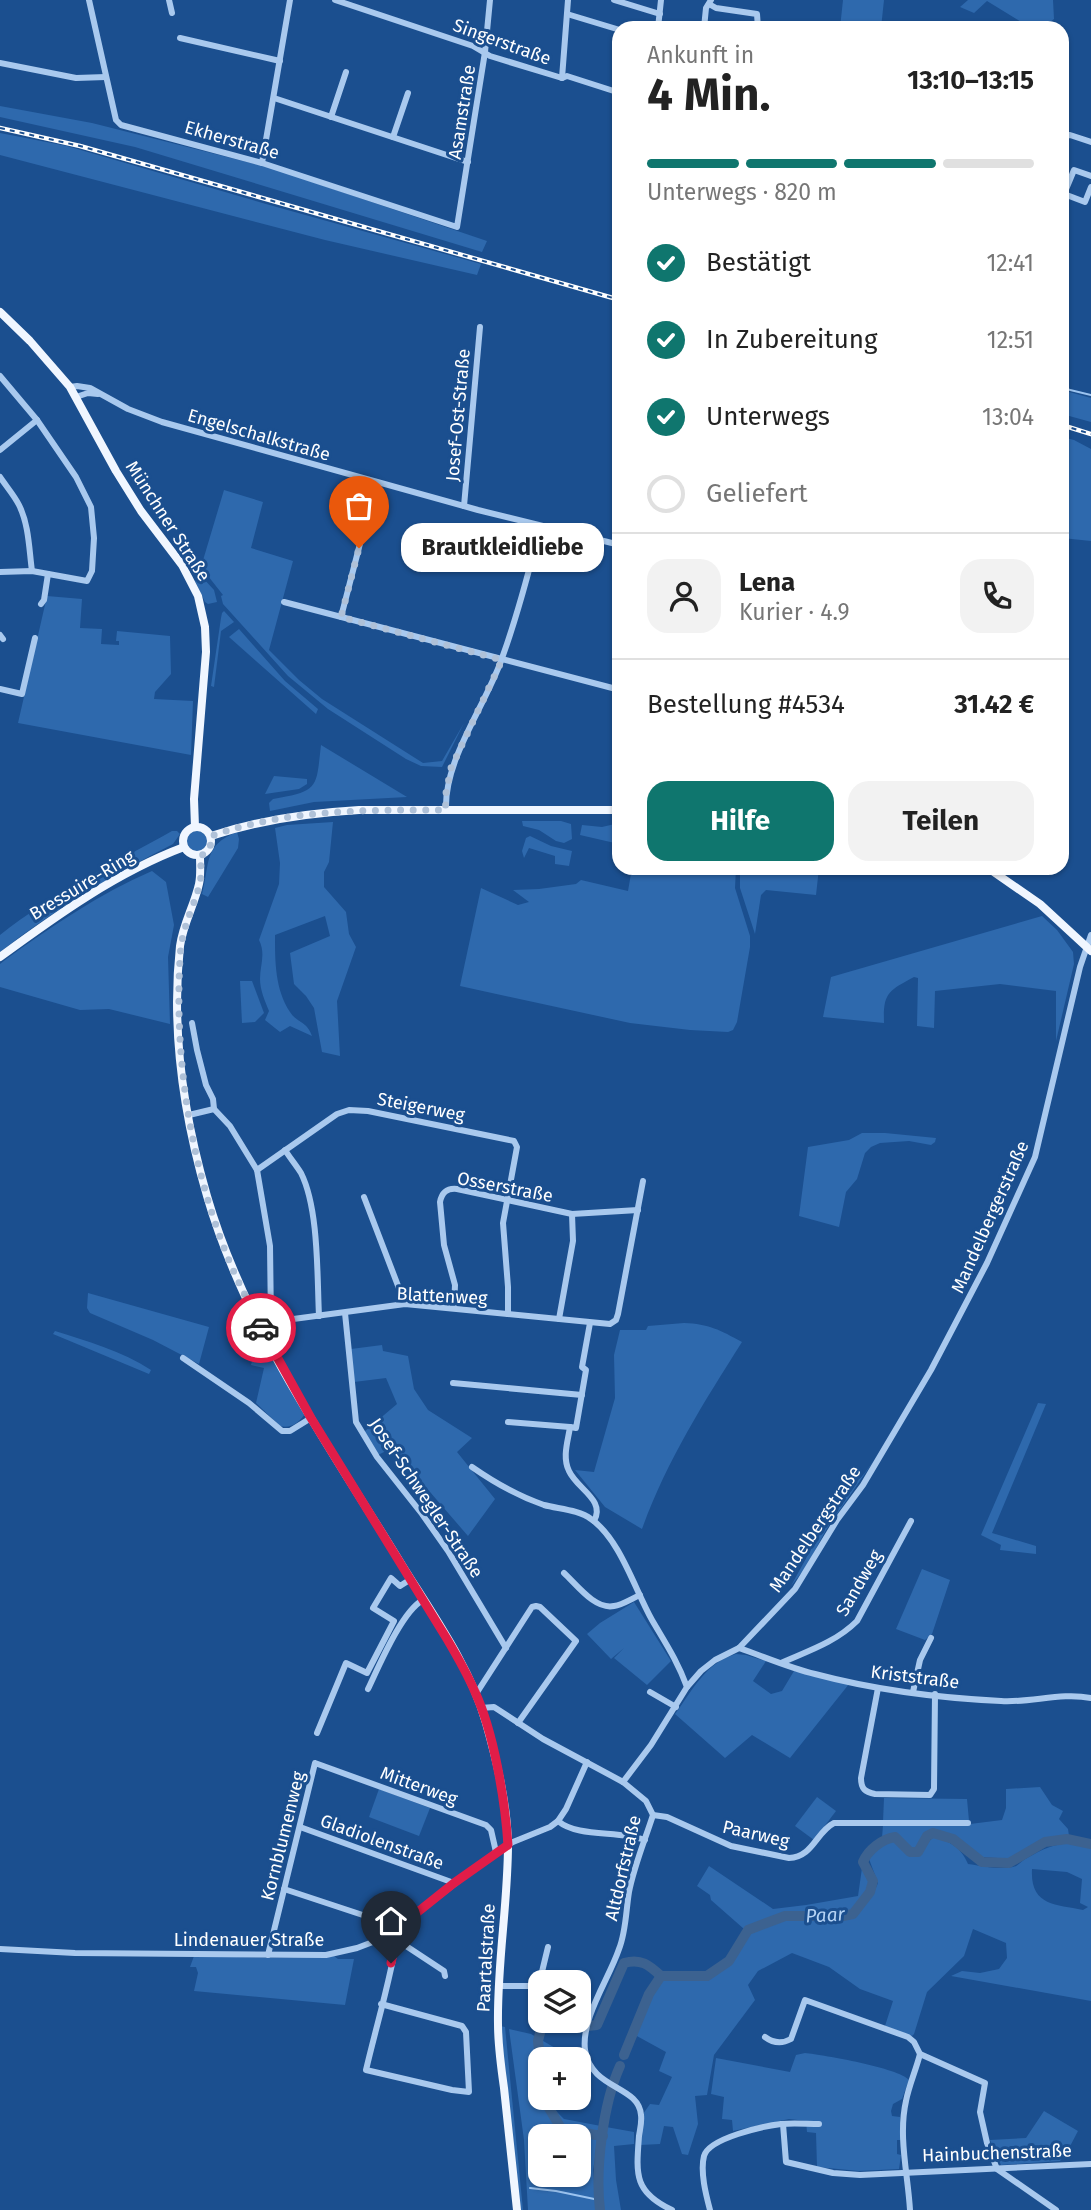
<!DOCTYPE html>
<html lang="de">
<meta charset="utf-8">
<style>
:root{--surface:#fff;--page:#f2f2f2;--text:#222;--muted:#767676;--line:#e0e0e0;--accent:#0f766e}
body{margin:0;font-family:"Fira Sans",sans-serif;background:var(--page);color:var(--text);height:100vh;display:flex;flex-direction:column;font-size:26px;white-space:nowrap}
*{box-sizing:border-box;margin:0}
p{font-size:23px;color:var(--muted)}
.icon{flex:none;width:38px;height:38px;fill:none;stroke:currentColor;stroke-width:2;stroke-linecap:round;stroke-linejoin:round}
.map{position:relative;flex:1;overflow:hidden}
.side{position:absolute;left:612px;top:21px;width:457px;height:854px;display:flex;flex-direction:column;background:var(--surface);border-radius:21px;box-shadow:0 2px 5px #0004}
.side>*{flex:none}
.buttons{position:absolute;left:528px;top:1970px;display:grid;gap:14px}
.buttons a{display:grid;place-items:center;width:63px;height:63px;border-radius:14px;background:var(--surface);box-shadow:0 2px 5px #0004;font-size:35px}
.pin{position:absolute;display:grid;place-items:center;width:60px;height:60px;color:#fff;margin:-72px -30px;border-radius:50% 50% 50% 0;rotate:-45deg;box-shadow:0 0 7px #0007}
.pin .icon{rotate:45deg}
.courier{position:absolute;display:grid;place-items:center;width:70px;height:70px;margin:-35px;border:5px solid #e11d48;border-radius:50%;background:#fff;color:#222;box-shadow:0 2px 9px #0007}
.bubble{position:absolute;height:49px;border-radius:21px;background:var(--surface);box-shadow:0 2px 5px #0004;font-size:23px;font-weight:700;line-height:49px;text-align:center}
.headline em{font-style:normal;font-weight:700}
.headline div{display:flex;flex-direction:column-reverse}
.headline{display:flex;align-items:center;justify-content:space-between;height:119px;padding:0 35px}
h1{font-size:46px;font-weight:700;line-height:52px}
.bar{display:grid;grid-template-columns:repeat(4,1fr);gap:10px 7px;align-content:center;height:84px;padding:0 35px}
.bar i{height:9px;border-radius:5px;background:var(--line)}
.bar .selected{background:var(--accent)}
.bar p{grid-column:span 4}
.line{display:flex;align-items:center;gap:18px;padding:0 35px;border-top:2px solid var(--line)}
.line div{flex:1}
.round{display:grid;place-items:center;flex:none;width:74px;height:74px;border-radius:21px;background:var(--page)}
ol{padding:0 35px;list-style:none}
li{display:flex;align-items:center;gap:21px;height:77px}
li p{margin-inline-start:auto}
li .icon{padding:7px;border-radius:50%;background:var(--accent);color:#fff;stroke-width:4}
li:last-child{color:var(--muted)}
li i{width:38px;height:38px;border:4px solid var(--line);border-radius:50%}
.action{display:flex;gap:14px;margin-top:auto;padding:14px 35px}
.action a{flex:1;height:80px;border-radius:21px;background:var(--accent);color:#fff;font-size:28px;font-weight:700;line-height:80px;text-align:center}
.action a+a{background:var(--page);color:var(--text)}
.map>svg:first-child{display:block}
</style>
<div class="map">
<svg width="1091" height="2210" viewBox="0 0 1091 2210">
<rect width="100%" height="100%" fill="#1b4f8f"/>
<g fill="#2e69ad" fill-rule="evenodd">
<polygon points="843,0 884,0 881,28 840,28"/>
<polygon points="968,0 1053,0 1054,19 1042,28 1031,28 987,1 974,13 960,7"/>
<polygon points="0,106 92,123 271,168 487,241 482,252 135,147 0,117"/>
<polygon points="0,133 67,146 266,204 481,264 477,275 325,240 0,155"/>
<polygon points="1062,390 1091,398 1091,422 1062,414"/>
<polygon points="1062,437 1074,440 1091,449 1091,541 1062,538"/>
<polygon points="224,490 263,502 251,548 293,561 269,650 299,680 322,699 423,763 442,761 464,723 442,767 421,766 406,759 328,709 288,676 223,604 221,596 223,595 201,567"/>
<polygon points="199,578 203,578 214,590 217,602 208,604 205,602 195,581"/>
<polygon points="47,596 82,599 80,628 102,629 101,644 119,645 119,641 116,641 117,631 170,636 171,674 155,692 154,699 193,701 191,755 18,723"/>
<polygon points="224,611 234,622 221,631 214,687 211,686 221,618 222,613"/>
<polygon points="239,629 285,681 318,709 316,714 229,637"/>
<path d="M 321,745 L 407,797 L 314,802 L 270,811 L 269,803 L 273,799 C 319,791 316,789 321,745 Z"/>
<polygon points="274,776 307,779 307,784 299,789 265,794"/>
<polygon points="522,821 561,821 571,824 572,839 564,843 556,841 539,830 523,826"/>
<path d="M 333,822 L 329,862 L 324,872 L 324,887 L 346,912 L 349,934 L 356,947 L 337,1001 L 340,1056 L 322,1052 L 314,1008 L 306,996 L 294,984 L 290,953 L 330,936 L 325,916 L 275,935 C 275,962 275,989 290,1012 C 297,1023 307,1021 312,1036 L 290,1026 L 280,1032 L 265,1020 L 269,1011 C 265,1001 260,990 260,979 C 260,965 266,954 259,940 L 279,884 L 280,863 L 275,828 L 287,825 Z"/>
<polygon points="619,823 619,844 580,835 582,825 602,827"/>
<circle cx="197" cy="841" r="10"/>
<path d="M 172,831 L 177,831 L 180,834 L 173,844 C 111,876 55,909 0,952 L 0,935 C 53,893 113,864 172,831 Z"/>
<path d="M 237,832 L 239,839 L 238,848 L 208,897 L 202,894 C 210,864 203,845 237,832 Z"/>
<polygon points="530,836 551,846 572,851 569,866 555,864 555,856 529,848 524,858 522,851 526,838"/>
<polygon points="632,868 736,868 735,888 750,936 750,947 737,1022 733,1030 728,1032 690,1030 630,1023 460,986 481,888 518,905 529,902 513,890 539,889 576,884 581,880 628,891"/>
<polygon points="740,868 819,868 816,895 766,890 761,895 755,934 740,888"/>
<path d="M 152,871 L 166,882 L 174,925 L 168,957 L 170,1024 L 109,1009 L 80,1010 L 0,987 L 0,964 L 5,960 C 52,926 99,894 152,871 Z"/>
<path d="M 1042,916 L 1057,930 L 1073,952 L 1074,964 L 1056,1041 L 1056,991 L 1000,984 L 935,991 L 934,1028 L 917,1026 L 918,978 L 914,977 C 888,991 883,993 884,1023 L 823,1017 L 831,977 Z"/>
<polygon points="240,981 252,981 264,1013 255,1022 242,1023"/>
<polygon points="862,1133 885,1133 936,1138 935,1142 931,1145 909,1141 880,1143 871,1147 865,1153 857,1179 846,1192 839,1227 799,1216 808,1147 849,1140"/>
<polygon points="88,1293 209,1327 199,1364 153,1340 90,1313 87,1308"/>
<path d="M 684,1323 C 709,1324 720,1330 742,1342 C 704,1402 666,1462 642,1529 L 605,1507 L 575,1470 L 594,1472 L 615,1398 L 614,1355 L 620,1330 L 646,1330 L 648,1326 Z"/>
<path d="M 55,1331 C 87,1341 122,1351 151,1370 L 149,1374 L 53,1334 Z"/>
<path d="M 257,1340 L 265,1342 L 304,1410 L 304,1415 C 299,1423 290,1429 280,1426 L 256,1403 L 264,1368 L 251,1365 Z"/>
<polygon points="382,1345 383,1351 408,1356 414,1389 428,1410 472,1438 457,1452 495,1499 468,1536 392,1448 378,1455 364,1432 397,1404 386,1378 354,1382 351,1349"/>
<polygon points="1038,1403 1046,1404 992,1533 1036,1546 1036,1554 1000,1550 1001,1545 981,1535"/>
<polygon points="877,1456 826,1530 806,1567 791,1586 836,1503 864,1474"/>
<polygon points="922,1569 950,1580 932,1634 925,1640 896,1629"/>
<polygon points="634,1602 671,1661 647,1685 614,1658 624,1648 611,1659 587,1634 600,1623"/>
<path d="M 736,1654 L 746,1655 L 766,1661 L 753,1681 L 771,1694 L 782,1691 L 794,1671 L 849,1684 L 790,1758 L 752,1735 L 725,1758 L 675,1714 C 693,1690 705,1663 736,1654 Z"/>
<path d="M 1040,1787 L 1052,1805 L 1063,1811 L 1059,1819 L 1068,1829 L 1069,1836 L 1045,1840 L 1010,1859 L 983,1857 L 972,1853 L 962,1841 L 936,1831 L 927,1833 L 916,1849 L 909,1848 C 900,1837 897,1834 882,1838 L 883,1825 L 970,1824 L 1002,1820 L 1006,1808 L 1006,1789 Z"/>
<polygon points="379,1789 430,1808 419,1836 369,1817"/>
<polygon points="817,1797 836,1811 814,1840 795,1826"/>
<polygon points="884,1798 967,1799 969,1821 883,1822"/>
<path d="M 935,1836 C 951,1843 961,1847 968,1864 C 982,1866 999,1870 1013,1867 C 1019,1866 1022,1860 1027,1858 C 1049,1845 1066,1839 1091,1847 L 1091,2001 L 951,1976 L 962,1971 L 980,1973 L 999,1969 L 1007,1958 L 1006,1943 L 973,1929 L 964,1956 L 927,1992 L 914,2034 L 912,2036 L 885,2026 L 893,2001 L 860,1989 L 829,1967 L 792,1953 L 758,1971 L 748,1985 L 755,2000 L 714,2055 L 707,2095 L 695,2096 L 698,2124 L 688,2155 L 682,2154 L 673,2127 L 664,2126 L 660,2144 L 640,2145 L 643,2114 L 650,2104 L 659,2105 L 672,2077 L 659,2071 L 666,2052 L 635,2035 L 660,1980 L 711,1977 L 730,1964 L 751,1928 L 744,1929 L 711,1900 L 710,1895 L 697,1886 L 709,1866 L 773,1909 L 806,1905 L 858,1896 L 862,1868 C 871,1877 870,1881 867,1893 L 873,1894 L 878,1883 L 869,1859 L 877,1849 L 893,1840 L 908,1856 C 925,1859 923,1844 935,1836 ZM 1032,1869 L 1067,1872 L 1082,1879 L 1080,1903 L 1088,1907 L 1083,1910 C 1055,1904 1030,1906 1032,1869 Z"/>
<polygon points="194,1956 275,1958 334,1956 338,1959 354,1959 345,2005 194,1991 198,1973 196,1967 190,1967"/>
<polygon points="500,2026 505,2027 523,2210 518,2210"/>
<path d="M 509,2029 L 531,2034 L 576,2060 L 541,2060 L 541,2098 L 552,2098 L 550,2105 L 564,2119 L 601,2126 L 593,2170 L 597,2210 L 528,2210 L 524,2140 ZM 541,2137 L 579,2137 L 579,2175 L 541,2175 Z"/>
<path d="M 805,2053 C 824,2055 899,2068 909,2080 L 902,2099 L 893,2104 L 891,2111 L 892,2116 L 900,2117 L 901,2140 L 897,2140 L 897,2154 L 901,2155 L 899,2169 L 859,2171 L 817,2167 L 816,2133 L 807,2132 L 806,2121 L 789,2119 L 733,2131 L 732,2120 L 722,2119 L 724,2097 L 711,2094 L 716,2058 L 790,2072 L 796,2055 Z"/>
<polygon points="1044,2111 1078,2131 1067,2152 1060,2161 1001,2165 990,2140 1026,2138"/>
<polygon points="606,2127 634,2132 634,2144 614,2146 616,2180 621,2210 600,2210 598,2174"/>
</g>
<g fill="none" stroke-linecap="round" stroke-linejoin="round">
<g stroke="#9cc4f0" stroke-width="2">
<polyline points="1062,388 1091,395"/>
<polyline points="530,2188 556,2191 599,2200"/>
</g>
<g stroke="#3c6290" stroke-width="10">
<path d="M 558,2021 L 578,2027 L 597,2025 L 624,1963 C 641,1958 649,1965 661,1976"/>
<path d="M 624,2055 L 649,1994 L 661,1976 L 707,1976 L 729,1961 L 748,1930 L 785,1916 L 843,1916 L 853,1914 L 870,1892 L 873,1881 L 863,1862 C 868,1850 882,1839 895,1837 L 910,1852 L 918,1852 L 927,1836 L 933,1833 L 953,1839 L 982,1862 L 1009,1863 L 1045,1842 L 1067,1839 L 1091,1844"/>
<polyline points="541,2068 538,2041 542,2025 552,2021"/>
<polyline points="543,2098 562,2130 603,2136"/>
<path d="M 600,2210 C 595,2169 603,2104 620,2066"/>
</g>
<g stroke="#a9c9ee" stroke-width="6">
<polyline points="89,0 116,120 121,125 262,163 457,227 485,52 490,0"/>
<polyline points="169,0 172,13"/>
<polyline points="335,0 473,46 490,56 562,78 567,76 620,93"/>
<polyline points="614,0 660,14"/>
<polyline points="709,4 716,8 757,14 758,28"/>
<polyline points="567,14 620,30"/>
<polyline points="658,28 661,0"/>
<polyline points="704,28 706,8 711,0"/>
<polyline points="180,38 280,61"/>
<polyline points="0,63 76,78 106,77"/>
<polyline points="562,78 568,0"/>
<polyline points="274,98 468,162"/>
<polyline points="331,117 346,72"/>
<polyline points="1062,136 1070,135 1091,142"/>
<polyline points="393,137 408,93"/>
<polyline points="262,163 290,0"/>
<polyline points="1091,176 1074,170 1064,194 1085,202 1091,187"/>
<polyline points="0,376 37,420 76,477 91,507 94,538 92,571 87,581 32,571 0,572"/>
<polyline points="70,387 77,386 90,388 128,409 162,422 478,510 620,545"/>
<polyline points="76,397 88,393 98,394"/>
<polyline points="0,450 37,420"/>
<path d="M 0,477 C 6,486 14,495 19,505 C 29,525 29,549 32,571"/>
<polyline points="464,506 480,327"/>
<polyline points="284,602 620,690"/>
<polyline points="41,604 44,600 48,574"/>
<polyline points="341,617 376,482"/>
<polyline points="0,635 3,639"/>
<polyline points="0,689 22,694 35,638"/>
<path d="M 446,810 C 444,760 484,708 501,661 C 517,617 529,572 540,527"/>
<polyline points="192,1023 197,1050 206,1085 213,1099 214,1109 230,1126 257,1170 270,1246 271,1322"/>
<polyline points="189,1115 214,1109"/>
<path d="M 285,1150 C 290,1158 296,1165 301,1173 C 319,1209 317,1276 319,1316"/>
<polyline points="257,1170 337,1114 349,1110 368,1111 514,1141 517,1147 503,1223 508,1287 508,1314"/>
<polyline points="364,1197 405,1304"/>
<path d="M 454,1308 L 455,1285 L 444,1245 L 440,1202 C 442,1192 447,1188 457,1189 L 572,1214 L 638,1210"/>
<polyline points="345,1313 356,1422 377,1457 422,1514 448,1551 506,1648"/>
<polyline points="559,1319 573,1241 572,1214"/>
<path d="M 590,1323 L 582,1367 L 586,1370 L 576,1428 L 570,1427 C 568,1441 562,1457 569,1471 C 577,1489 606,1500 594,1521"/>
<polyline points="261,1328 271,1322 405,1304 610,1324 616,1320 618,1314 643,1181"/>
<polyline points="183,1358 249,1403 282,1431 290,1431 311,1418"/>
<polyline points="453,1383 582,1395"/>
<polyline points="508,1422 570,1427"/>
<path d="M 472,1467 C 495,1483 518,1496 544,1505 C 559,1509 579,1510 591,1519 C 620,1539 635,1590 652,1620 C 666,1644 677,1660 687,1687"/>
<path d="M 564,1573 C 577,1585 595,1610 614,1606 C 622,1605 631,1599 640,1595"/>
<path d="M 739,1648 C 765,1657 790,1668 815,1674 C 875,1690 939,1698 1001,1701 C 1031,1703 1061,1692 1091,1698"/>
<path d="M 781,1663 C 808,1651 836,1642 857,1621 L 911,1521"/>
<path d="M 878,1688 L 861,1778 C 861,1789 865,1792 875,1794 L 930,1795 L 934,1789 L 935,1694"/>
<path d="M 368,1689 C 379,1666 402,1611 423,1600"/>
<polyline points="650,1692 676,1707"/>
<polyline points="913,1692 920,1660 931,1638"/>
<polyline points="476,1694 532,1607 536,1606 540,1607 576,1641 518,1723"/>
<path d="M 481,1708 L 494,1707 L 543,1739 L 623,1782 L 646,1801 L 653,1815 C 645,1840 634,1866 629,1892 C 626,1910 626,1932 619,1949 C 609,1979 581,2018 585,2050 C 591,2090 639,2085 641,2115 C 642,2122 640,2129 639,2136 C 636,2175 634,2192 672,2210"/>
<polyline points="317,1733 346,1663 367,1673 394,1621 373,1608 391,1578 400,1586 411,1579"/>
<polyline points="623,1782 651,1745 687,1687 701,1671 715,1660 739,1648 795,1589 837,1520 863,1485 931,1370 987,1263 1035,1157 1080,967 1091,935"/>
<path d="M 653,1815 L 667,1817 L 731,1846 L 789,1858 C 813,1857 816,1832 834,1823 L 968,1823"/>
<polyline points="558,1821 566,1809 587,1762"/>
<polyline points="300,1827 454,1883"/>
<path d="M 284,1889 L 399,1927 C 392,1975 377,2023 366,2070 L 452,2090 L 469,2092 L 466,2032 L 462,2026 L 381,2004"/>
<polyline points="397,1940 444,1971 445,1976"/>
<path d="M 0,1949 L 75,1953 L 326,1955 L 357,1948 L 378,1940 L 399,1927 L 496,1852 L 513,1842 L 550,1827 L 558,1821 C 578,1838 619,1830 645,1840"/>
<polyline points="268,1955 315,1763 486,1825 491,1830 496,1852"/>
<polyline points="499,1986 534,1986 540,1980 548,1947"/>
<path d="M 765,2037 C 773,2043 782,2044 791,2039 L 805,2000 L 908,2037 L 914,2042 L 920,2054 C 916,2070 909,2085 906,2101 C 898,2136 908,2175 910,2210"/>
<polyline points="920,2054 985,2083 980,2112 987,2143 997,2169 1056,2210"/>
<polyline points="783,2124 786,2162 833,2173 860,2175 1091,2164"/>
<path d="M 710,2210 C 706,2195 700,2172 704,2156 C 709,2138 764,2126 781,2124 C 794,2123 807,2124 819,2124"/>
</g>
<g stroke="#f0f6ff" stroke-width="8">
<polyline points="0,312 30,341 70,387 116,471 141,511 182,565 198,596 205,627 206,652 194,799 195,827"/>
<circle cx="197" cy="841" r="14"/>
<path d="M 211,836 C 259,820 308,813 359,810 L 620,810"/>
<path d="M 200,856 C 200,865 201,875 199,884 C 194,906 183,924 180,946 C 171,1029 184,1117 207,1196 C 246,1330 330,1447 402,1565 C 433,1615 470,1666 486,1723 C 497,1762 507,1803 508,1844 C 508,1904 497,1963 498,2024 C 498,2045 501,2067 504,2088 C 508,2129 513,2169 517,2210"/>
<polyline points="988,868 1040,904 1091,951"/>
<path d="M 0,957 C 56,916 117,872 184,847"/>
</g>
<g stroke="#fff" stroke-width="4.5">
<g id="rail">
<polyline points="0,128 80,146 620,300"/>
<polyline points="1062,425 1091,434"/>
</g>
</g>
<use href="#rail" stroke="#1b4f8f" stroke-width="2" stroke-dasharray="5" stroke-linecap="butt"/>
</g>
<g fill="none" stroke-linecap="round" stroke-linejoin="round">
<path stroke="#afc1d8" stroke-width="7" stroke-dasharray="0 12.6" d="M 261,1328 C 252,1309 242,1290 233,1270 C 192,1174 174,1063 180,959 C 181,930 191,914 199,887 C 202,877 201,866 200,856 C 209,852 212,846 211,836 C 287,809 366,810 446,810 L 445,798 L 451,768 L 502,660 L 341,617 L 359,548"/>
<path stroke="#e11d48" stroke-width="9" d="M 261,1328 L 311,1418 L 447,1639 C 457,1656 467,1673 475,1692 C 494,1733 505,1800 508,1845 L 454,1883 L 399,1927 L 391,1963"/>
</g>
<g text-anchor="middle" dominant-baseline="central" stroke-width="6" stroke-linejoin="round" paint-order="stroke">
<g font-size="18" fill="#fff" stroke="#1b4f8f">
<text transform="translate(502 42) rotate(20)">Singerstraße</text>
<text transform="translate(462 112) rotate(-81)">Asamstraße</text>
<text transform="translate(232 140) rotate(16)">Ekherstraße</text>
<text transform="translate(458 415) rotate(-85)">Josef-Ost-Straße</text>
<text transform="translate(259 435) rotate(16)">Engelschalkstraße</text>
<text transform="translate(168 521) rotate(57)">Münchner Straße</text>
<text transform="translate(82 885) rotate(-31)">Bressuire-Ring</text>
<text transform="translate(421 1107) rotate(11)">Steigerweg</text>
<text transform="translate(505 1187) rotate(11)">Osserstraße</text>
<text transform="translate(990 1217) rotate(-66)">Mandelbergerstraße</text>
<text transform="translate(442 1296) rotate(3)">Blattenweg</text>
<text transform="translate(426 1498) rotate(56)">Josef-Schwegler-Straße</text>
<text transform="translate(815 1529) rotate(-56)">Mandelbergstraße</text>
<text transform="translate(859 1583) rotate(-60)">Sandweg</text>
<text transform="translate(915 1677) rotate(7)">Kriststraße</text>
<text transform="translate(419 1786) rotate(20)">Mitterweg</text>
<text transform="translate(756 1834) rotate(13)">Paarweg</text>
<text transform="translate(283 1836) rotate(-76)">Kornblumenweg</text>
<text transform="translate(382 1842) rotate(20)">Gladiolenstraße</text>
<text transform="translate(623 1868) rotate(-77)">Altdorfstraße</text>
<text x="249" y="1940">Lindenauer Straße</text>
<text transform="translate(486 1958) rotate(-87)">Paartalstraße</text>
<text transform="translate(997 2153) rotate(-2)">Hainbuchenstraße</text>
</g>
<g font-size="19" font-style="italic" fill="#b5d3f5" stroke="#1b4f8f">
<text transform="translate(825 1915) rotate(-3)">Paar</text>
</g>
</g>
</svg>
<div class="buttons">
<a><svg class="icon" aria-label="layers" viewBox="0 0 24 24"><path d="M12 4l9 5-9 5-9-5zM3 14l9 5 9-5"/></svg></a>
<a>+</a>
<a>−</a>
</div>
<div class="pin" style="left:359px;top:548px;background:#ea580c"><svg class="icon" aria-label="bag" viewBox="0 0 24 24"><path d="M5 8h14l-1 12H6zM9 8a3 3 0 0 1 6 0"/></svg></div>
<div class="pin" style="left:391px;top:1963px;background:#1f2937"><svg class="icon" aria-label="home" viewBox="0 0 24 24"><path d="M3 11l9-7 9 7M6 9v11h12V9"/></svg></div>
<div class="courier" style="left:261px;top:1328px"><svg class="icon" aria-label="car" viewBox="0 0 24 24"><path d="M5 17H2v-5l4-1 3-4h7l3 4 3 1v5h-3M9 17h6M6 11h13"/><circle cx="7" cy="17" r="2"/><circle cx="17" cy="17" r="2"/></svg></div>
<div class="bubble" style="left:401px;top:523px;width:203px">Brautkleidliebe</div>
<section class="side">
<div class="headline"><div><h1>4 Min.</h1><p>Ankunft in</p></div><em>13:10–13:15</em></div>
<div class="bar"><i class="selected"></i><i class="selected"></i><i class="selected"></i><i></i><p>Unterwegs · 820 m</p></div>
<ol>
<li><svg class="icon" aria-label="check" viewBox="0 0 24 24"><path d="M5 12l5 5 9-10"/></svg>Bestätigt<p>12:41</p></li>
<li><svg class="icon" aria-label="check" viewBox="0 0 24 24"><path d="M5 12l5 5 9-10"/></svg>In Zubereitung<p>12:51</p></li>
<li><svg class="icon" aria-label="check" viewBox="0 0 24 24"><path d="M5 12l5 5 9-10"/></svg>Unterwegs<p>13:04</p></li>
<li><i></i>Geliefert</li>
</ol>
<div class="line" style="height:126px"><a class="round"><svg class="icon" aria-label="person" viewBox="0 0 24 24"><circle cx="12" cy="8" r="4"/><path d="M4 21q1-7 8-7t8 7"/></svg></a><div><b>Lena</b><p>Kurier · 4.9</p></div><a class="round"><svg class="icon" aria-label="phone" viewBox="0 0 24 24"><path d="M5 4h4l2 5-3 2q2 4 5 5l2-3 5 2v4C11 20 4 13 5 4z"/></svg></a></div>
<div class="line" style="height:91px"><div>Bestellung #4534</div><b>31.42 €</b></div>
<div class="action"><a>Hilfe</a><a>Teilen</a></div>
</section>
</div>
